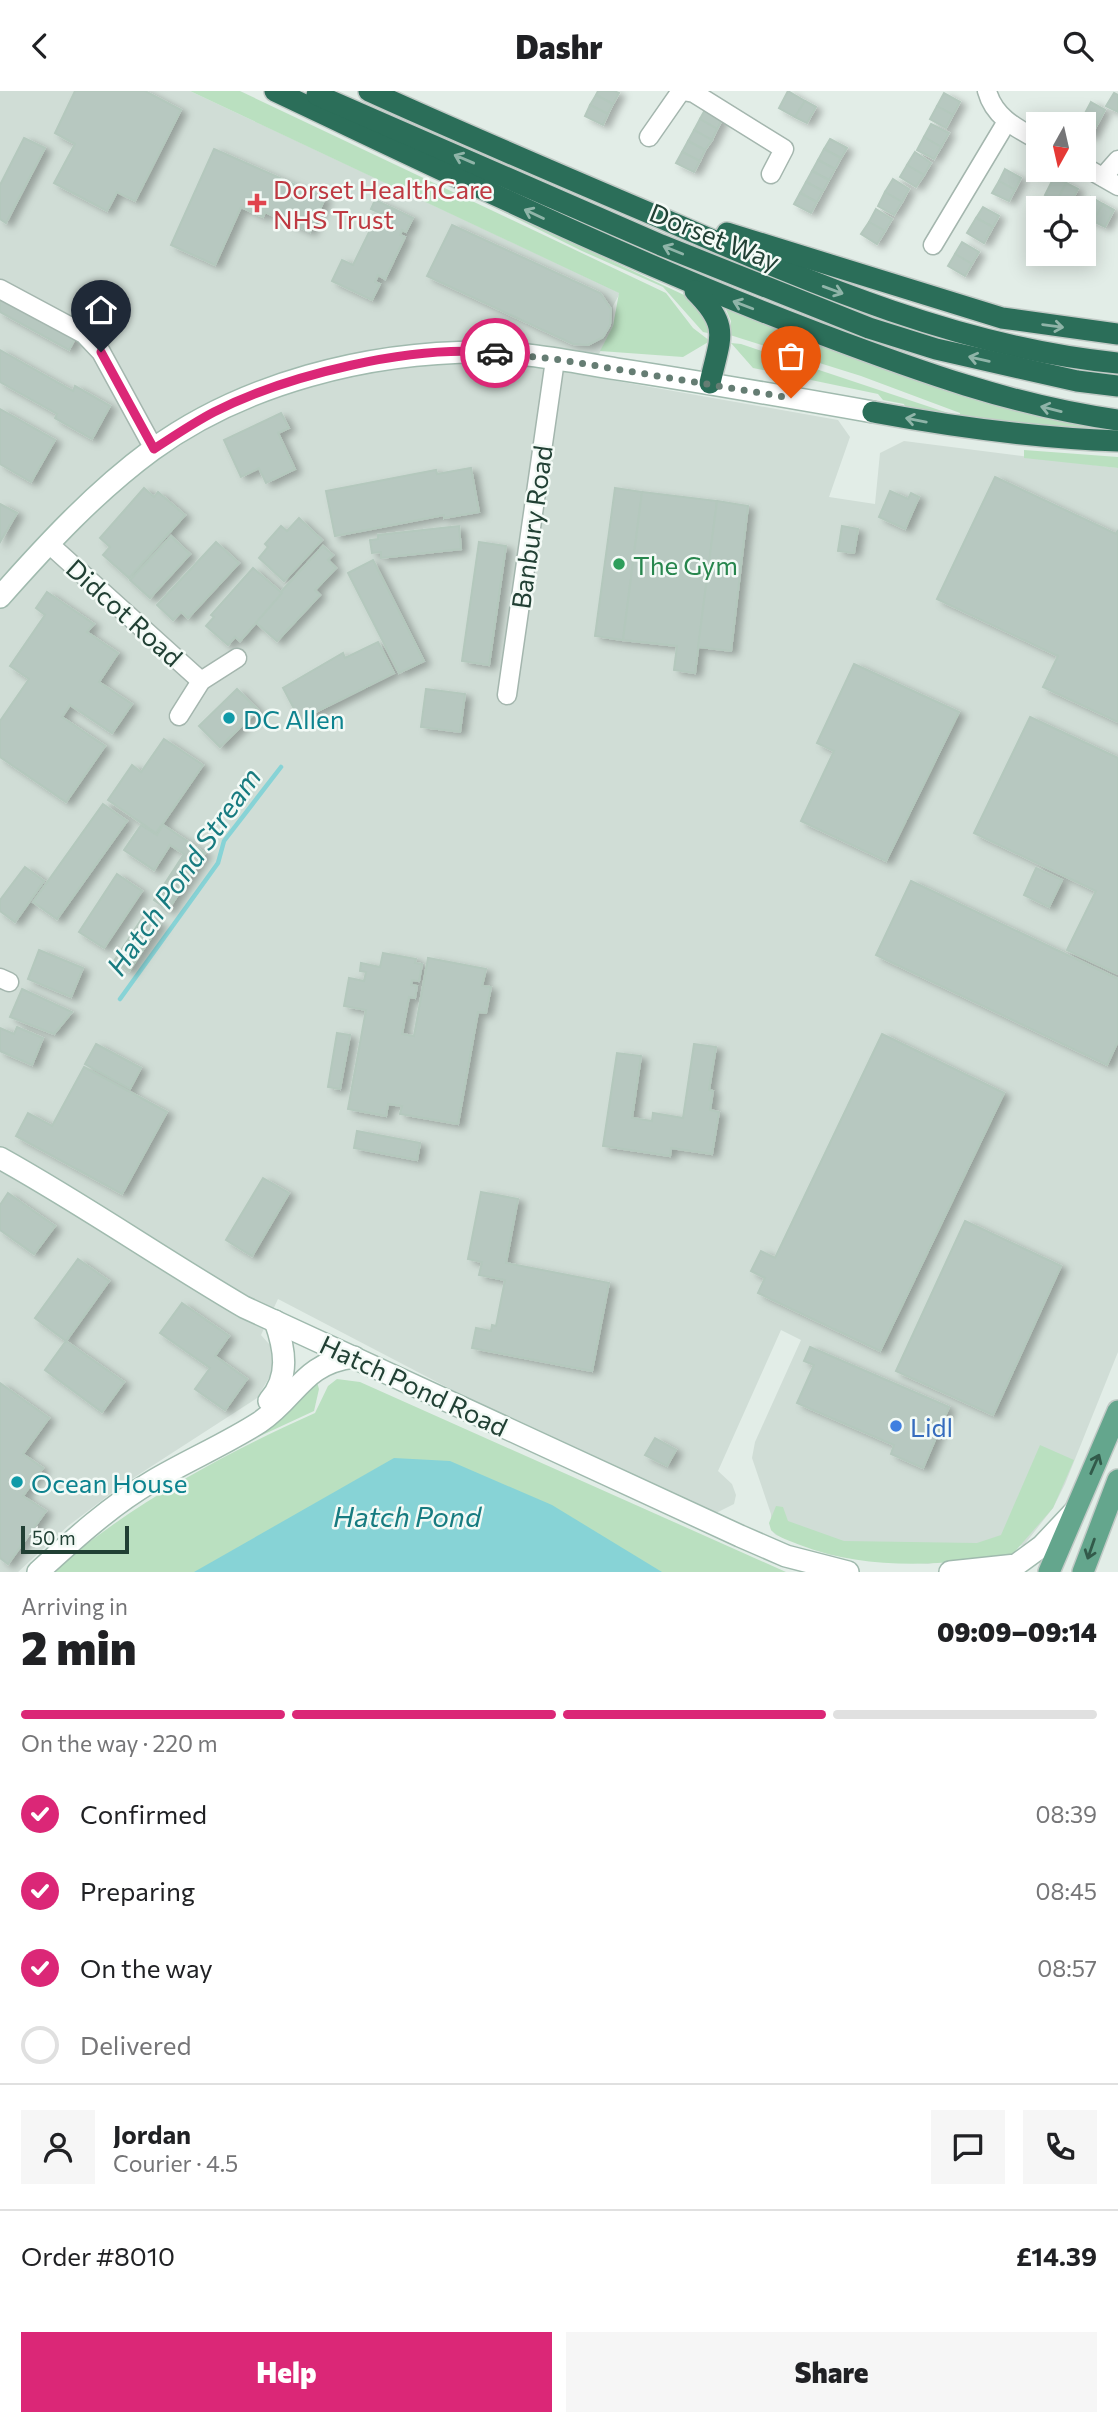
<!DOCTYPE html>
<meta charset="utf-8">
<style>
:root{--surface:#fff;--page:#f6f6f6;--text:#202124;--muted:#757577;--line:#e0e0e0;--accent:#db2777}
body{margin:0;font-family:Commissioner,sans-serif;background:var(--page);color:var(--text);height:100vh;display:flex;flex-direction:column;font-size:26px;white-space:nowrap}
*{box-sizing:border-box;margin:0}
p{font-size:23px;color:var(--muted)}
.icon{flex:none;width:38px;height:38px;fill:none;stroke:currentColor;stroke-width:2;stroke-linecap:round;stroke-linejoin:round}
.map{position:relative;height:1481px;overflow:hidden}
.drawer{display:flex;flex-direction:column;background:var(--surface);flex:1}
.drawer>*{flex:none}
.needle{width:46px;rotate:188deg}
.fabs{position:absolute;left:1026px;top:21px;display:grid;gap:14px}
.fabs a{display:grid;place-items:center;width:70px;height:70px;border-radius:0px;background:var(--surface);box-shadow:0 4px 18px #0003;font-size:35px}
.scale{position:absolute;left:21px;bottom:18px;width:108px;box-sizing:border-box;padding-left:7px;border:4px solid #214034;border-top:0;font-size:19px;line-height:24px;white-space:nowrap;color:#214034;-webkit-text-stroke:5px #f3faf6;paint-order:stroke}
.pin{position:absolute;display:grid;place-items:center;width:60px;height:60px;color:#fff;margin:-72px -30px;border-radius:50% 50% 50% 0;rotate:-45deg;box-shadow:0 0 7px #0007}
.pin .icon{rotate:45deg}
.courier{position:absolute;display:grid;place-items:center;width:70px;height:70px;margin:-35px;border:5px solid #db2777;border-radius:50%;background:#fff;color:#222;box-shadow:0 2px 9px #0007}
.summary em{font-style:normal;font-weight:800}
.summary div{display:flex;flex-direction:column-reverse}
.summary{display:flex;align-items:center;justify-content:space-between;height:119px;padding:0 21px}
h1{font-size:46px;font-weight:800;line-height:52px}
.bar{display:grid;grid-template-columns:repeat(4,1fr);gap:10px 7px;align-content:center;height:84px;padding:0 21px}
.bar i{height:9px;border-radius:5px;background:var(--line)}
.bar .selected{background:var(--accent)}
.bar p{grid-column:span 4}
.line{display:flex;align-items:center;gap:18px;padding:0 21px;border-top:2px solid var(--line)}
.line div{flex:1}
.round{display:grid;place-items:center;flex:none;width:74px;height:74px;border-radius:0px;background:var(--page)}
ol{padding:0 21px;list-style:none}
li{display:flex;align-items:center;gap:21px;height:77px}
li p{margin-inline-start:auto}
li .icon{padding:7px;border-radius:50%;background:var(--accent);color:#fff;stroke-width:4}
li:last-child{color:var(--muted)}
li i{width:38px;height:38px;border:4px solid var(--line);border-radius:50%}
.primary-button{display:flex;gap:14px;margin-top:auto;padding:14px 21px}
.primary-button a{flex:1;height:80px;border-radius:0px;background:var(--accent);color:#fff;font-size:28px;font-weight:800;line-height:80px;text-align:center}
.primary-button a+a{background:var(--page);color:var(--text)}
header{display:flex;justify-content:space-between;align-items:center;height:91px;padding:0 21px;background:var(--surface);font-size:32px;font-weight:800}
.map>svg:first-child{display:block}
</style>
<header><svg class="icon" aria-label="back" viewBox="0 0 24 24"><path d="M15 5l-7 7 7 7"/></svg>Dashr<svg class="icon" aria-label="search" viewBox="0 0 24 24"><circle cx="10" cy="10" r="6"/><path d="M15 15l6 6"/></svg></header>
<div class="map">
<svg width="1118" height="1481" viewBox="0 0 1118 1481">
<defs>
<filter id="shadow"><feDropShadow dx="6" dy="3.5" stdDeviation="3.5" flood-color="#0004"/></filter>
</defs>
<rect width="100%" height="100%" fill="#e2ede7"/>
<polygon fill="#d0ddd6" points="0,0 190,0 620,202 613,215 613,235 588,285 838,329 850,346 829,406 875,413 880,362 904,350 1118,377 1118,1261 1065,1393 1053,1417 1024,1454 928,1473 831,1464 776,1444 771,1439 771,1423 752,1367 755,1351 801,1249 781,1239 718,1380 732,1393 736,1404 734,1413 714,1423 504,1326 278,1208 261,1244 270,1254 273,1280 257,1307 121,1395 68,1435 18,1481 0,1481"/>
<g fill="#bae0c0">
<polygon points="190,0 240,0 666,202 693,237 710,250 683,266 600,260 613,235 619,202"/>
<polygon points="439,89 699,211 712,243 703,241 663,196 582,160"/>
<polygon points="724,214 998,315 1118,340 1118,344 960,328 960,322 861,285 730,244 731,230"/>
<polygon points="731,252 741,253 954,324 953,326 906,318 904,313 883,309 878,303 753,277"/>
<polygon points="1024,359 1118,366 1118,377 1024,367"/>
<path d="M 337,1288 L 360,1291 L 786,1481 L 52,1481 C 130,1414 221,1364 315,1322 L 328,1295 Z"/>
<polygon points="317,1291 319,1298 314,1320 258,1346 256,1342"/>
<path d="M 1040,1354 L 1074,1369 L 1053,1417 L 1011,1465 C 942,1474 866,1480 800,1454 C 790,1450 779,1447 771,1439 L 769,1432 L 776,1415 L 783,1416 L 788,1430 L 844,1450 L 977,1452 L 1001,1444 Z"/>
</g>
<polygon fill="#87d3d6" points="394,1367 450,1370 552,1414 662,1481 194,1481"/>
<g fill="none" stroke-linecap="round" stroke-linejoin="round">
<polyline stroke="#87d3d6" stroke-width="4.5" points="120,908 218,772 224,750 281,676"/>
</g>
<g fill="#b7c8c0" stroke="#b4c8bd" stroke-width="2" filter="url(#shadow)">
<polygon points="75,0 145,0 181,19 135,110 117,101 107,120 54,92 75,53 55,42"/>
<polygon points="598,0 614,0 619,2 613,13 596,4"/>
<polygon points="788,0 805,10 795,26 779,17"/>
<polygon points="944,2 960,11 953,24 937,15"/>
<polygon points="1114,2 1118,4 1118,21 1106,15"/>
<polygon points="596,4 613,13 608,23 590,14"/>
<polygon points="805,10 816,16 807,32 795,26"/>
<polygon points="1091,11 1105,19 1098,32 1084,24"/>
<polygon points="590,14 608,23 603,34 585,25"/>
<polygon points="937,15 953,24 946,37 930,28"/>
<polygon points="706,17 723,27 717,38 700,28"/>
<polygon points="1084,24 1098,32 1091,45 1083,41 1083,33 1078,33"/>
<polygon points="700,28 717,38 712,49 694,39"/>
<polygon points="931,33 949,42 941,56 924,46"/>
<polygon points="694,39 712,49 705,59 688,50"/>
<polygon points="924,46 941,56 934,68 917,59"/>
<polygon points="24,47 45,57 6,132 0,128 0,94"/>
<polygon points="830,48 847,57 841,67 824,58"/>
<polygon points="688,50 705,59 700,70 682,61"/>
<polygon points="214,58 325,107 310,141 265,121 263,126 241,116 215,174 171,154"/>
<polygon points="824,58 841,67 835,78 818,69"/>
<polygon points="682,61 700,70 694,81 676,72"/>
<polygon points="915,61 931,72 924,84 907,74"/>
<polygon points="818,69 835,78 829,89 812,80"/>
<polygon points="907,74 924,84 916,96 900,86"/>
<polygon points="1005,78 1021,87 1015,99 999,90"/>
<polygon points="812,80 829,89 823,100 806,91"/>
<polygon points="1054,86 1066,92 1057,110 1045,104"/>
<polygon points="893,88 909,98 902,111 885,101"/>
<polygon points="999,90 1015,99 1009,110 992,102"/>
<polygon points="806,91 823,100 817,111 800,102"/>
<polygon points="1066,92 1078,98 1069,116 1057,110"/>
<polygon points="885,101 902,111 894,124 878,115"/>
<polygon points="800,102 817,111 811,122 794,113"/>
<polygon points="1091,106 1103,113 1093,130 1083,125"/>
<polygon points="375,109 413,127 406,141 402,139 400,144 405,146 385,188 378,184 375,191 380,193 372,209 332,190 342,169 353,174 372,135 378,138 385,124 371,118"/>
<polygon points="1103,113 1114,119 1105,136 1093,130"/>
<polygon points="983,116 999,125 993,136 976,127"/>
<polygon points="876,118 892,128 885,140 869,131"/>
<polygon points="976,127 993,136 984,152 967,142"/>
<polygon points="869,131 885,140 877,153 861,143"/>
<polygon points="452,134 600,202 611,218 610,234 603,246 588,254 573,253 427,185"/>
<polygon points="962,151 979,161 972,173 955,163"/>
<polygon points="955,163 972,173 965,185 948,175"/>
<polygon points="0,202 77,244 69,259 0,221"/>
<polygon points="0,259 73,300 75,295 110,315 92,348 55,327 57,323 0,291"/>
<polygon points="0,318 55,349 31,391 0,373"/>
<polygon points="281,322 289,337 278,342 295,378 266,392 259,377 241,386 224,349"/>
<polygon points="471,377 479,421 444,427 444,424 335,445 326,400 436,379 437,383"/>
<polygon points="995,386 1116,443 1118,439 1118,631 1043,596 1058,565 937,508"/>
<polygon points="144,397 154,406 158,401 185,424 129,487 103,464 110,456 100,447"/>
<polygon points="615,397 642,401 623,549 595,545"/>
<polygon points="890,400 908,408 911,402 919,406 905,438 879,426"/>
<polygon points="642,401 717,410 695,582 674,579 677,555 623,549"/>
<polygon points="717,410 748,415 731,560 698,556"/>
<polygon points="0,413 17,422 0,451"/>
<polygon points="299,427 322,449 284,490 259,467 268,456 265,453 281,435 287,440"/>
<polygon points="459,435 461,458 381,467 381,461 372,462 370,449 378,448 378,444"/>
<polygon points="842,435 858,438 854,462 838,460"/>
<polygon points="171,445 190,463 150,507 130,489"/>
<polygon points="216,451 239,472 188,527 181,521 173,529 157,514"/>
<polygon points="479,451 506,455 489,574 462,570"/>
<polygon points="323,455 333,464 328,469 336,477 315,499 320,504 277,550 254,530"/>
<polygon points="373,469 424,570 399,582 348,482"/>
<polygon points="253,477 282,502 240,550 235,546 228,554 206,535 214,526 211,524"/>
<polygon points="47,501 94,533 87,541 118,562 99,591 132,613 112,642 70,614 62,626 105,655 66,711 0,666 0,630 29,588 10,575 45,524 36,517"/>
<polygon points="378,551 394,582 300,629 283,597 343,562 345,567"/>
<polygon points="854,573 959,621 886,770 801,730 834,660 817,652"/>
<polygon points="237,598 258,619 220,656 199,635"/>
<polygon points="426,598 465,603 460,641 421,636"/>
<polygon points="1030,626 1118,667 1118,883 1067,859 1096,800 974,742"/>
<polygon points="164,648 203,674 156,742 108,709 132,674 141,681"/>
<polygon points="103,713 127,730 57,828 33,811"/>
<polygon points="141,734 157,744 163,734 205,762 168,819 154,809 184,763 170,754 154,779 124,759"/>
<polygon points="25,776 44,790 15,831 0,820 0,809"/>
<polygon points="1036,777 1062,789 1049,816 1024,804"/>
<polygon points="117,783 142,800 104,857 79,841"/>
<polygon points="911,790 1118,888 1118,950 1107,974 876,864"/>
<polygon points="145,823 160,833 129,880 114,870"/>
<polygon points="39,859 83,877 71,906 28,888"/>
<polygon points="383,862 416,868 415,872 422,873 419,890 412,889 411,894 417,895 415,907 409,906 402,943 414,945 428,867 486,878 482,895 491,896 486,922 478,921 458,1033 400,1023 402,1015 388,1013 386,1025 348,1018 366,919 344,915 349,887 364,890 366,881 360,880 361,872 380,876"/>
<polygon points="22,898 72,921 54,943 10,926"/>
<polygon points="17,936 43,947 32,974 0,960 0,937 14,943"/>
<polygon points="337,942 350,944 340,998 328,996"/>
<polygon points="882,943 1004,1002 880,1260 758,1202 765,1187 751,1180 761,1160 775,1167"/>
<polygon points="96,953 141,977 130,998 85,973"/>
<polygon points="694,953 716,956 709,999 713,1000 710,1019 719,1021 712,1063 671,1057 670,1065 603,1055 617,962 641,965 632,1027 652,1030 653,1022 683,1027"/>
<polygon points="84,976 167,1021 122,1103 16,1045 28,1022 52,1035"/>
<polygon points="357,1040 420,1052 417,1069 354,1057"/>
<polygon points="263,1087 289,1102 252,1165 226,1149"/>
<polygon points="481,1101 518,1108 506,1172 609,1192 592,1280 472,1257 476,1237 491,1240 492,1234 496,1235 505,1189 479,1184 482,1171 468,1168"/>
<polygon points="8,1102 55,1135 34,1163 0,1139 0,1114"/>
<polygon points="965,1130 1061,1175 993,1324 896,1280"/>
<polygon points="78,1168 109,1190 66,1250 35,1227"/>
<polygon points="182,1212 229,1245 215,1265 247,1288 225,1319 195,1298 210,1277 160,1242"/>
<polygon points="66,1250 124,1291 102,1321 45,1279"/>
<polygon points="810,1256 949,1316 923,1377 891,1363 894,1354 797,1312 814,1274 804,1270"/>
<polygon points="0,1292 49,1327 23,1363 43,1377 23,1405 46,1420 8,1473 0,1467"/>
<polygon points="655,1347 676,1359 667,1375 645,1364"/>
</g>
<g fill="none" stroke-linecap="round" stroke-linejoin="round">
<g stroke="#a4b6ae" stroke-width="21">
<g id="street">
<polyline points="683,0 694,2 784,58 771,83"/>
<path d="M 987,0 C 994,26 1016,37 1038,49"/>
<polyline points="649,46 681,0"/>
<polyline points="1083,75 1118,95"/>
<polyline points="1103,86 1118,69"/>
<polyline points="933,154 1006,32"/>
<polyline points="0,198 84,243 101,261 154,358"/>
<polyline points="48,452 201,590"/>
<polyline points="507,604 555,269"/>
<polyline points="179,625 201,590 237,567"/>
<polyline points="0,887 9,891"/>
</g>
</g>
<g stroke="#a0baae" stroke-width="24">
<g id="secondary">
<path d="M 0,506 C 47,453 95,401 152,359 C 244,292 368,261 481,261 C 526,261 573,271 617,278 C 703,291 788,306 873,321"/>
<path d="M 0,1067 C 83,1113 162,1168 244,1216 L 740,1445 L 786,1465 L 848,1481"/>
<path d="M 269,1310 C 290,1286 285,1258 275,1230"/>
<path d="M 38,1481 C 73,1449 110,1415 151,1391 C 186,1370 226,1353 260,1331 C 297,1306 303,1272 354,1266"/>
<polyline points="950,1481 1016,1474 1042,1455 1074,1421"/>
</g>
</g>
<g stroke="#c1cac6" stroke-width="24">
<g id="primary">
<polyline points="1049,1481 1118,1320"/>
<polyline points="1083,1481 1118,1389"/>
</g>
</g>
<g stroke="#c1cac6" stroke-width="24">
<g id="highway">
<path d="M 275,0 C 455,85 632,172 818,242 C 916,279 1014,315 1118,329"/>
<path d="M 369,0 C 470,46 572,89 675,133 C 816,194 963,257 1118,272"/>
<polyline points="317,4 661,154 869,237 936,258 1077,290 1118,295"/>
<polyline points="727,142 1002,227 1118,243"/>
<path d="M 695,200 C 731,236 720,246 710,292"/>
<path d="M 873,321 C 954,336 1035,347 1118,350"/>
</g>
</g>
<use href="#street" stroke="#fff" stroke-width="18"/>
<use href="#secondary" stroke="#fff" stroke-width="21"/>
<use href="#primary" stroke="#64a68d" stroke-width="21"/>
<use href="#highway" stroke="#2b6e59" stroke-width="21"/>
</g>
<defs><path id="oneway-shaft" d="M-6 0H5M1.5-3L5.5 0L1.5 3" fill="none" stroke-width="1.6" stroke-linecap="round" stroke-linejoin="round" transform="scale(1.75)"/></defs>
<g stroke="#8fb4a8">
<use href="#oneway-shaft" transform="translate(464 68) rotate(-157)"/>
<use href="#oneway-shaft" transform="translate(534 123) rotate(-155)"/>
<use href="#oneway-shaft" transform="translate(673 159) rotate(-158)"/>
<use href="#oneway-shaft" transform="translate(833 199) rotate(20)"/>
<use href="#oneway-shaft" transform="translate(743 214) rotate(-159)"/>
<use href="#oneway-shaft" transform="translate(1053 235) rotate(8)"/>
<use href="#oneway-shaft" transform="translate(979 268) rotate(-167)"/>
<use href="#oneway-shaft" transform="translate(1051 318) rotate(-166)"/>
<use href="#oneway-shaft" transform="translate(916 329) rotate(-169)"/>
</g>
<g stroke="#325a4a">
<use href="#oneway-shaft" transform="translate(1095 1373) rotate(-66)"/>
<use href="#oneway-shaft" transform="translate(1091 1458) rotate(109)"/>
</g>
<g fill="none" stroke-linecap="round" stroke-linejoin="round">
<polyline stroke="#657d73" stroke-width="7" stroke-dasharray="0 12.6" points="495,262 555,268 791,307"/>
<path stroke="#db2777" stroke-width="9" d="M 101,261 L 154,358 C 174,345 193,332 214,321 C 287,284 413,253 495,262"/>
</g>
<path fill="#e0444e" stroke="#f3faf6" stroke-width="2.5" d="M253.5 101.5h7v7h7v7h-7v7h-7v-7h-7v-7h7z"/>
<circle fill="#2e9e5b" stroke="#f3faf6" stroke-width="2.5" cx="619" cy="473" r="7"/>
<g fill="#0f9aa8" stroke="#f3faf6" stroke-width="2.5">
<circle cx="229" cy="627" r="7"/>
<circle cx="17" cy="1391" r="7"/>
</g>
<circle fill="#3f7fe0" stroke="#f3faf6" stroke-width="2.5" cx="896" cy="1335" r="7"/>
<g text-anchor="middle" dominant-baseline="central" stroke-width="5" stroke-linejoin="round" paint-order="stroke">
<g font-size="26" fill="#be3a42" stroke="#f3faf6" text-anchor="start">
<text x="273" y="97">Dorset HealthCare<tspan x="273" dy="30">NHS Trust</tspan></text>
</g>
<g font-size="26" fill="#214034" stroke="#f3faf6">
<text transform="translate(715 145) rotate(22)">Dorset Way</text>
<text transform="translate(531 436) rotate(-82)">Banbury Road</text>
<text transform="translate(125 521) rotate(42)">Didcot Road</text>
<text transform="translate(414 1294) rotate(25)">Hatch Pond Road</text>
</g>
<g font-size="26" fill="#27864d" stroke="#f3faf6" text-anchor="start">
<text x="633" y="473">The Gym</text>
</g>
<g font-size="26" fill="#0d838f" stroke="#f3faf6" text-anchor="start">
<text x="243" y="627">DC Allen</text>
<text x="31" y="1391">Ocean House</text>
</g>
<g font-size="26" fill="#366cbe" stroke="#f3faf6" text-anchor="start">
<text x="910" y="1335">Lidl</text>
</g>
<g font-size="28" font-style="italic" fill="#177b80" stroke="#f3faf6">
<text transform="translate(183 780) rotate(-55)">Hatch Pond Stream</text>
<text x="407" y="1425">Hatch Pond</text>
</g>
</g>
</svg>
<div class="fabs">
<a><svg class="needle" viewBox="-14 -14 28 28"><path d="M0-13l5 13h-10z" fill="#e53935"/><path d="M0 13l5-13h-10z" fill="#757577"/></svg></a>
<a><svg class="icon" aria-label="locate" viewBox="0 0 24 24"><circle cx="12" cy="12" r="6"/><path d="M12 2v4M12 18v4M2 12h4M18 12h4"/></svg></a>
</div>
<div class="scale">50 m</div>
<div class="pin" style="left:791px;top:307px;background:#ea580c"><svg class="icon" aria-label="bag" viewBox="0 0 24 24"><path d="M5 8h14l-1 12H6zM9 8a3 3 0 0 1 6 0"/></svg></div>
<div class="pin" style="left:101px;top:261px;background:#1f2937"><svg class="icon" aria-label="home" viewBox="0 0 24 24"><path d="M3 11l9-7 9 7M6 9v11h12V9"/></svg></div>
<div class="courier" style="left:495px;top:262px"><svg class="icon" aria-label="car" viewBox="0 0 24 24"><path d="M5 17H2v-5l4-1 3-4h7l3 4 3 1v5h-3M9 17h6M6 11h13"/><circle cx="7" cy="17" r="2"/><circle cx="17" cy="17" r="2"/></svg></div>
</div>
<section class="drawer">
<div class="summary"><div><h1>2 min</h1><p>Arriving in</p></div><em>09:09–09:14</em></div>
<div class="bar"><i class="selected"></i><i class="selected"></i><i class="selected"></i><i></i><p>On the way · 220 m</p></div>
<ol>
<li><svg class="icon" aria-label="check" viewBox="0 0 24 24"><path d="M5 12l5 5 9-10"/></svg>Confirmed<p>08:39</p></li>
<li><svg class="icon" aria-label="check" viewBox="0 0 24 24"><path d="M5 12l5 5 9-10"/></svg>Preparing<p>08:45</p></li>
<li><svg class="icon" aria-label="check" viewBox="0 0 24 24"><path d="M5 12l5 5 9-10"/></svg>On the way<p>08:57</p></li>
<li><i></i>Delivered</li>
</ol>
<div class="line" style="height:126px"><a class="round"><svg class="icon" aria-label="person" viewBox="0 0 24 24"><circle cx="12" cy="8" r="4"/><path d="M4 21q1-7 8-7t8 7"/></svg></a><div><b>Jordan</b><p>Courier · 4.5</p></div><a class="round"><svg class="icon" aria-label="chat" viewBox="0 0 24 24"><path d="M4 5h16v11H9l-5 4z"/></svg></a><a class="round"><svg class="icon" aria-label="phone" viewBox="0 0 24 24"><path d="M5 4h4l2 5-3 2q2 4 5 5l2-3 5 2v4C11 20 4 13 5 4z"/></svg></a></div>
<div class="line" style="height:91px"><div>Order #8010</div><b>£14.39</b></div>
<div class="primary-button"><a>Help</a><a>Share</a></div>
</section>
